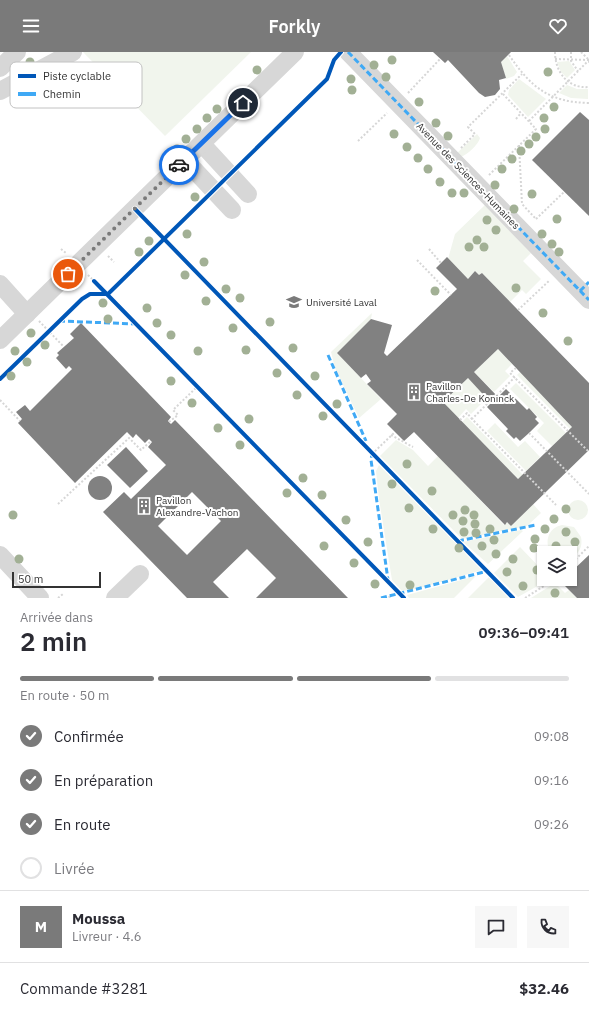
<!DOCTYPE html>
<html lang="fr">
<meta charset="utf-8">
<style>
:root{--surface:#fff;--page:#f7f7f7;--text:#2b2b33;--muted:#7c7c81;--line:#e1e1e2;--accent:#7a7a7a}
body{margin:0;font-family:"IBM Plex Sans",sans-serif;background:var(--page);color:var(--text);height:100vh;display:flex;flex-direction:column;font-size:15px;white-space:nowrap}
*{box-sizing:border-box;margin:0}
p{font-size:13px;color:var(--muted)}
.icon{flex:none;width:22px;height:22px;fill:none;stroke:currentColor;stroke-width:2;stroke-linecap:round;stroke-linejoin:round}
.map{position:relative;height:546px;overflow:hidden}
.details{display:flex;flex-direction:column;background:var(--surface);flex:1}
.details>*{flex:none}
.fabs{position:absolute;left:537px;top:494px;display:grid;gap:8px}
.fabs a{display:grid;place-items:center;width:40px;height:40px;border-radius:0px;background:var(--surface);box-shadow:0 1px 3px #0004;font-size:20px}
.scale{position:absolute;left:12px;bottom:10px;width:89px;box-sizing:border-box;padding-left:4px;border:2px solid #333;border-top:0;font-size:11px;line-height:14px;white-space:nowrap;color:#333;-webkit-text-stroke:3px #fff;paint-order:stroke}
.pin{position:absolute;display:grid;place-items:center;width:34px;height:34px;color:#fff;margin:-17px;border:2px solid #fff;border-radius:50%;box-shadow:0 1px 4px #0007}
.courier{position:absolute;display:grid;place-items:center;width:40px;height:40px;margin:-20px;border:3px solid #1a73e8;border-radius:50%;background:#fff;color:#222;box-shadow:0 1px 5px #0007}
.head em{font-style:normal;font-weight:600}
.head div{display:flex;flex-direction:column-reverse}
.head{display:flex;align-items:center;justify-content:space-between;height:68px;padding:0 20px}
h1{font-size:26px;font-weight:600;line-height:30px}
.bar{display:grid;grid-template-columns:repeat(4,1fr);gap:6px 4px;align-content:center;height:48px;padding:0 20px}
.bar i{height:5px;border-radius:3px;background:var(--line)}
.bar .on{background:var(--accent)}
.bar p{grid-column:span 4}
.line{display:flex;align-items:center;gap:10px;padding:0 20px;border-top:1px solid var(--line)}
.line div{flex:1}
.round{display:grid;place-items:center;flex:none;width:42px;height:42px;border-radius:0px;background:var(--page)}
ol{padding:0 20px;list-style:none}
li{display:flex;align-items:center;gap:12px;height:44px}
li p{margin-inline-start:auto}
li .icon{padding:4px;border-radius:50%;background:var(--accent);color:#fff;stroke-width:4}
li:last-child{color:var(--muted)}
li i{width:22px;height:22px;border:2px solid var(--line);border-radius:50%}
header{display:flex;justify-content:space-between;align-items:center;height:52px;padding:0 20px;background:var(--accent);color:#fff;font-size:18px;font-weight:600}
.map>svg:first-child{display:block}
</style>
<header><svg class="icon" aria-label="menu" viewBox="0 0 24 24"><path d="M4 6h16M4 12h16M4 18h16"/></svg>Forkly<svg class="icon" aria-label="heart" viewBox="0 0 24 24"><path d="M12 20l-8-8c-3-5 5-10 8-4 3-6 11-1 8 4z"/></svg></header>
<div class="map">
<svg width="589" height="546" viewBox="0 0 589 546">
<rect width="100%" height="100%" fill="#fff"/>
<g fill="#f1f5ed">
<polygon points="83,0 251,0 165,84"/>
<polygon points="507,4 517,20 514,24 506,27 501,10"/>
<polygon points="569,9 575,18 567,26 561,20 557,10"/>
<polygon points="519,27 546,47 528,65 508,43 509,38"/>
<polygon points="567,33 577,37 588,37 588,47 571,46 559,41"/>
<path d="M 477,82 L 480,86 C 478,93 468,102 461,105 L 456,102 Z"/>
<polygon points="485,153 531,201 523,209 541,227 526,242 522,238 510,250 482,221 479,223 475,219 468,227 448,207 455,182"/>
<polygon points="372,261 371,267 337,301 381,347 359,366 335,316 331,300"/>
<polygon points="498,297 512,312 505,319 510,324 494,340 474,320"/>
<polygon points="520,320 572,375 570,377 517,323"/>
<polygon points="468,326 487,346 471,362 466,357 458,366 443,350"/>
<polygon points="516,331 566,381 552,394 537,379 544,371 510,337"/>
<polygon points="467,365 523,423 518,427 462,370"/>
<polygon points="495,371 518,395 525,389 540,405 526,419 487,379"/>
<polygon points="396,388 413,398 428,414 438,404 504,473 507,470 511,474 533,452 541,461 527,474 462,487 380,404"/>
<polygon points="379,413 381,415 482,518 420,536 402,539 392,528 379,447 376,419"/>
<circle cx="578" cy="458" r="10"/>
<path d="M 562,473 L 574,475 L 581,485 C 583,495 579,502 570,506 L 570,501 L 551,501 C 544,490 548,476 562,473 Z"/>
<polygon points="521,478 523,479 488,512 463,490"/>
<polygon points="520,495 544,520 544,527 550,527 518,545 494,521"/>
<polygon points="476,524 454,546 409,546 407,543"/>
<polygon points="489,525 509,546 468,546"/>
<polygon points="555,531 565,541 569,538 577,546 531,546"/>
</g>
<g fill="#818181" fill-rule="evenodd">
<polygon points="433,0 511,0 501,10 506,26 499,28 500,37 495,43 485,45 479,41 448,8 445,11"/>
<polygon points="580,60 589,68 589,164 532,108"/>
<path d="M 447,205 L 468,227 L 475,219 L 479,223 L 482,221 L 589,331 L 589,398 L 511,474 L 507,470 L 505,473 L 414,380 L 404,389 L 387,372 L 397,362 L 367,332 L 371,329 L 366,322 L 361,326 L 337,301 L 371,267 L 392,273 L 384,301 L 387,304 L 457,237 L 436,216 ZM 498,297 L 572,375 L 518,427 L 443,350 L 468,326 L 491,351 L 487,355 L 508,377 L 506,379 L 514,387 L 516,385 L 520,389 L 529,381 L 539,371 L 535,367 L 537,365 L 529,356 L 527,358 L 506,337 L 498,345 L 474,320 Z"/>
<path d="M 81,271 L 171,365 L 168,369 L 171,372 L 175,368 L 348,546 L 256,546 L 276,526 L 247,497 L 213,530 L 229,546 L 187,546 L 103,460 L 124,440 L 131,447 L 166,413 L 148,395 L 152,390 L 149,387 L 145,391 L 136,382 L 133,386 L 127,380 L 75,431 L 18,371 L 22,367 L 16,360 L 25,353 L 30,359 L 72,317 L 69,314 L 66,317 L 56,306 L 59,303 L 57,301 L 74,286 L 70,282 ZM 192,440 L 221,469 L 187,503 L 158,474 Z"/>
<polygon points="126,395 148,419 130,436 107,413"/>
<circle cx="100" cy="436" r="12"/>
<polygon points="589,503 589,546 577,546 561,530 564,527 570,527 570,521"/>
</g>
<g fill="none" stroke-linecap="round" stroke-linejoin="round">
<g stroke="#d6d6d6" stroke-width="2" stroke-dasharray="2 2" stroke-linecap="butt">
<path d="M 555,0 C 555,20 568,37 589,35"/>
<polyline points="571,0 571,9 578,19"/>
<polyline points="581,0 589,8 589,11"/>
<path d="M 509,3 C 531,35 548,50 589,51 L 589,50"/>
<polyline points="555,7 589,8"/>
<polyline points="408,41 440,7"/>
<polyline points="516,67 521,61"/>
<polyline points="529,69 589,8"/>
<polyline points="358,89 387,61"/>
<polyline points="519,93 522,152 536,167"/>
<polyline points="461,96 475,82 468,75 522,22"/>
<polyline points="489,123 536,77 503,42"/>
<polyline points="536,167 564,140"/>
<polyline points="61,197 67,202"/>
<polyline points="429,197 441,211"/>
<polyline points="108,204 114,210"/>
<polyline points="417,208 451,243"/>
<polyline points="88,223 94,229"/>
<polyline points="518,258 550,228"/>
<polyline points="39,269 64,295"/>
<polyline points="516,316 510,321 589,400"/>
<polyline points="497,343 515,325"/>
<polyline points="0,348 20,369"/>
<polyline points="490,349 472,367 556,453"/>
<polyline points="460,368 467,361 472,367"/>
<polyline points="169,370 178,363 173,358 198,334"/>
<polyline points="529,381 589,442"/>
<polyline points="391,383 413,395"/>
<polyline points="372,402 395,380"/>
<polyline points="58,452 129,386 141,398 151,389"/>
<polyline points="570,513 589,494"/>
<polyline points="389,544 390,546"/>
<polyline points="58,546 63,542"/>
<polyline points="525,546 555,527"/>
</g>
<g stroke="#d7d7d7" stroke-width="18">
<polyline points="348,0 589,248"/>
<polyline points="0,16 17,0"/>
<polyline points="0,39 73,0"/>
<polyline points="202,92 248,142"/>
<polyline points="185,108 232,158"/>
<polyline points="0,232 27,262"/>
<polyline points="0,288 295,0"/>
<polyline points="0,503 40,546"/>
<polyline points="115,546 140,522"/>
</g>
<g stroke="#3fa9f5" stroke-width="3" stroke-dasharray="6 3" stroke-linecap="butt">
<polyline points="348,0 589,248"/>
<polyline points="580,239 589,230"/>
<polyline points="59,269 137,272"/>
<polyline points="328,303 366,389"/>
<polyline points="371,400 372,402 371,408 388,528"/>
<polyline points="458,489 536,473"/>
<polyline points="381,546 488,519"/>
</g>
<g stroke="#fff" stroke-width="6">
<g id="cycleway">
<polyline points="135,157 513,546"/>
<polyline points="94,229 404,546"/>
<polyline points="0,327 82,247 90,242 108,242 327,27 334,8 341,0"/>
</g>
</g>
<use href="#cycleway" stroke="#0057b8" stroke-width="4"/>
</g>
<g fill="#a2b095">
<circle cx="392" cy="8" r="4.5"/>
<circle cx="30" cy="10" r="4.5"/>
<circle cx="374" cy="13" r="4.5"/>
<circle cx="257" cy="18" r="4.5"/>
<circle cx="548" cy="20" r="4.5"/>
<circle cx="386" cy="25" r="4.5"/>
<circle cx="351" cy="27" r="4.5"/>
<circle cx="352" cy="38" r="4.5"/>
<circle cx="419" cy="50" r="4.5"/>
<circle cx="554" cy="55" r="4.5"/>
<circle cx="217" cy="57" r="4.5"/>
<circle cx="207" cy="66" r="4.5"/>
<circle cx="544" cy="66" r="4.5"/>
<circle cx="436" cy="71" r="4.5"/>
<circle cx="197" cy="77" r="4.5"/>
<circle cx="545" cy="77" r="4.5"/>
<circle cx="394" cy="82" r="4.5"/>
<circle cx="448" cy="84" r="4.5"/>
<circle cx="536" cy="85" r="4.5"/>
<circle cx="186" cy="87" r="4.5"/>
<circle cx="529" cy="92" r="4.5"/>
<circle cx="407" cy="95" r="4.5"/>
<circle cx="177" cy="97" r="4.5"/>
<circle cx="521" cy="99" r="4.5"/>
<circle cx="418" cy="106" r="4.5"/>
<circle cx="512" cy="107" r="4.5"/>
<circle cx="428" cy="117" r="4.5"/>
<circle cx="502" cy="117" r="4.5"/>
<circle cx="440" cy="130" r="4.5"/>
<circle cx="495" cy="133" r="4.5"/>
<circle cx="452" cy="141" r="4.5"/>
<circle cx="464" cy="141" r="4.5"/>
<circle cx="532" cy="142" r="4.5"/>
<circle cx="195" cy="145" r="4.5"/>
<circle cx="514" cy="157" r="4.5"/>
<circle cx="557" cy="167" r="4.5"/>
<circle cx="487" cy="168" r="4.5"/>
<circle cx="496" cy="178" r="4.5"/>
<circle cx="187" cy="182" r="4.5"/>
<circle cx="542" cy="182" r="4.5"/>
<circle cx="477" cy="188" r="4.5"/>
<circle cx="149" cy="189" r="4.5"/>
<circle cx="552" cy="192" r="4.5"/>
<circle cx="469" cy="195" r="4.5"/>
<circle cx="484" cy="195" r="4.5"/>
<circle cx="139" cy="200" r="4.5"/>
<circle cx="559" cy="200" r="4.5"/>
<circle cx="204" cy="210" r="4.5"/>
<circle cx="185" cy="223" r="4.5"/>
<circle cx="516" cy="236" r="4.5"/>
<circle cx="226" cy="237" r="4.5"/>
<circle cx="435" cy="239" r="4.5"/>
<circle cx="240" cy="246" r="4.5"/>
<circle cx="206" cy="249" r="4.5"/>
<circle cx="103" cy="251" r="4.5"/>
<circle cx="147" cy="256" r="4.5"/>
<circle cx="543" cy="261" r="4.5"/>
<circle cx="108" cy="267" r="4.5"/>
<circle cx="270" cy="270" r="4.5"/>
<circle cx="157" cy="271" r="4.5"/>
<circle cx="233" cy="276" r="4.5"/>
<circle cx="31" cy="281" r="4.5"/>
<circle cx="171" cy="283" r="4.5"/>
<circle cx="568" cy="289" r="4.5"/>
<circle cx="45" cy="293" r="4.5"/>
<circle cx="293" cy="296" r="4.5"/>
<circle cx="246" cy="298" r="4.5"/>
<circle cx="15" cy="299" r="4.5"/>
<circle cx="198" cy="299" r="4.5"/>
<circle cx="27" cy="310" r="4.5"/>
<circle cx="277" cy="321" r="4.5"/>
<circle cx="11" cy="324" r="4.5"/>
<circle cx="315" cy="324" r="4.5"/>
<circle cx="171" cy="329" r="4.5"/>
<circle cx="297" cy="343" r="4.5"/>
<circle cx="192" cy="351" r="4.5"/>
<circle cx="337" cy="352" r="4.5"/>
<circle cx="323" cy="364" r="4.5"/>
<circle cx="249" cy="367" r="4.5"/>
<circle cx="218" cy="376" r="4.5"/>
<circle cx="240" cy="393" r="4.5"/>
<circle cx="407" cy="412" r="4.5"/>
<circle cx="303" cy="426" r="4.5"/>
<circle cx="392" cy="432" r="4.5"/>
<circle cx="432" cy="439" r="4.5"/>
<circle cx="287" cy="441" r="4.5"/>
<circle cx="322" cy="443" r="4.5"/>
<circle cx="409" cy="456" r="4.5"/>
<circle cx="566" cy="457" r="4.5"/>
<circle cx="465" cy="458" r="4.5"/>
<circle cx="13" cy="463" r="4.5"/>
<circle cx="453" cy="463" r="4.5"/>
<circle cx="474" cy="463" r="4.5"/>
<circle cx="554" cy="467" r="4.5"/>
<circle cx="346" cy="468" r="4.5"/>
<circle cx="463" cy="469" r="4.5"/>
<circle cx="475" cy="472" r="4.5"/>
<circle cx="433" cy="477" r="4.5"/>
<circle cx="490" cy="477" r="4.5"/>
<circle cx="545" cy="477" r="4.5"/>
<circle cx="464" cy="480" r="4.5"/>
<circle cx="566" cy="480" r="4.5"/>
<circle cx="476" cy="481" r="4.5"/>
<circle cx="535" cy="487" r="4.5"/>
<circle cx="494" cy="488" r="4.5"/>
<circle cx="368" cy="490" r="4.5"/>
<circle cx="575" cy="490" r="4.5"/>
<circle cx="324" cy="494" r="4.5"/>
<circle cx="482" cy="494" r="4.5"/>
<circle cx="556" cy="494" r="4.5"/>
<circle cx="459" cy="496" r="4.5"/>
<circle cx="534" cy="496" r="4.5"/>
<circle cx="496" cy="502" r="4.5"/>
<circle cx="19" cy="507" r="4.5"/>
<circle cx="513" cy="507" r="4.5"/>
<circle cx="354" cy="511" r="4.5"/>
<circle cx="537" cy="518" r="4.5"/>
<circle cx="507" cy="520" r="4.5"/>
<circle cx="375" cy="532" r="4.5"/>
<circle cx="410" cy="533" r="4.5"/>
<circle cx="523" cy="534" r="4.5"/>
<circle cx="555" cy="541" r="4.5"/>
</g>
<g fill="none" stroke-linecap="round" stroke-linejoin="round">
<polyline stroke="#7a7a7a" stroke-width="4" stroke-dasharray="0 7.2" points="68,222 179,113"/>
<polyline stroke="#1a73e8" stroke-width="5" points="179,113 243,51"/>
</g>
<defs>
<g id="university-bare" transform="scale(1.2)"><path d="M0-5L7-2L0 1L-7-2ZM-4 1L0 2.5L4 1V4Q0 6-4 4Z" fill="#7a7a7a" stroke="#fff" stroke-width="2.5" paint-order="stroke"/></g>
<g id="building-bare" transform="scale(1.2)"><path d="M-4-6H4V6H1V3H-1V6H-4ZM-2.5-4.3h1.7v1.8h-1.7ZM.8-4.3h1.7v1.8H.8ZM-2.5-1h1.7V.8h-1.7ZM.8-1h1.7V.8H.8Z" fill="#7a7a7a" stroke="#fff" stroke-width="2.5" paint-order="stroke"/></g>
</defs>
<g fill-rule="evenodd">
<use href="#university-bare" x="294" y="250"/>
<use href="#building-bare" x="414" y="340"/>
<use href="#building-bare" x="144" y="454"/>
</g>
<g text-anchor="middle" dominant-baseline="central" stroke-width="4" stroke-linejoin="round" paint-order="stroke">
<g font-size="10" fill="#333" stroke="#fff">
<text transform="translate(468 124) rotate(46)">Avenue des Sciences-Humaines</text>
</g>
<g font-size="10" fill="#333" stroke="#fff" text-anchor="start">
<text x="306" y="250">Université Laval</text>
<text x="426" y="334">Pavillon<tspan x="426" dy="12">Charles-De Koninck</tspan></text>
<text x="156" y="448">Pavillon<tspan x="156" dy="12">Alexandre-Vachon</tspan></text>
</g>
</g>
<rect x="10" y="10" width="132" height="46" rx="6" fill="#fff" stroke="#c2c2c2" stroke-width="1"/>
<rect x="18" y="22" width="18" height="4" fill="#0057b8"/>
<rect x="18" y="40" width="18" height="4" fill="#3fa9f5"/>
<g font-size="11" fill="#333">
<text x="43" y="28">Piste cyclable</text>
<text x="43" y="46">Chemin</text>
</g>
</svg>
<div class="fabs">
<a><svg class="icon" aria-label="layers" viewBox="0 0 24 24"><path d="M12 4l9 5-9 5-9-5zM3 14l9 5 9-5"/></svg></a>
</div>
<div class="scale">50 m</div>
<div class="pin" style="left:68px;top:222px;background:#ea580c"><svg class="icon" aria-label="bag" viewBox="0 0 24 24"><path d="M5 8h14l-1 12H6zM9 8a3 3 0 0 1 6 0"/></svg></div>
<div class="pin" style="left:243px;top:51px;background:#1f2937"><svg class="icon" aria-label="home" viewBox="0 0 24 24"><path d="M3 11l9-7 9 7M6 9v11h12V9"/></svg></div>
<div class="courier" style="left:179px;top:113px"><svg class="icon" aria-label="car" viewBox="0 0 24 24"><path d="M5 17H2v-5l4-1 3-4h7l3 4 3 1v5h-3M9 17h6M6 11h13"/><circle cx="7" cy="17" r="2"/><circle cx="17" cy="17" r="2"/></svg></div>
</div>
<section class="details">
<div class="head"><div><h1>2 min</h1><p>Arrivée dans</p></div><em>09:36–09:41</em></div>
<div class="bar"><i class="on"></i><i class="on"></i><i class="on"></i><i></i><p>En route · 50 m</p></div>
<ol>
<li><svg class="icon" aria-label="check" viewBox="0 0 24 24"><path d="M5 12l5 5 9-10"/></svg>Confirmée<p>09:08</p></li>
<li><svg class="icon" aria-label="check" viewBox="0 0 24 24"><path d="M5 12l5 5 9-10"/></svg>En préparation<p>09:16</p></li>
<li><svg class="icon" aria-label="check" viewBox="0 0 24 24"><path d="M5 12l5 5 9-10"/></svg>En route<p>09:26</p></li>
<li><i></i>Livrée</li>
</ol>
<div class="line" style="height:72px"><b class="round" style="background:var(--accent);color:#fff">M</b><div><b>Moussa</b><p>Livreur · 4.6</p></div><a class="round"><svg class="icon" aria-label="chat" viewBox="0 0 24 24"><path d="M4 5h16v11H9l-5 4z"/></svg></a><a class="round"><svg class="icon" aria-label="phone" viewBox="0 0 24 24"><path d="M5 4h4l2 5-3 2q2 4 5 5l2-3 5 2v4C11 20 4 13 5 4z"/></svg></a></div>
<div class="line" style="height:52px"><div>Commande #3281</div><b>$32.46</b></div>
</section>
